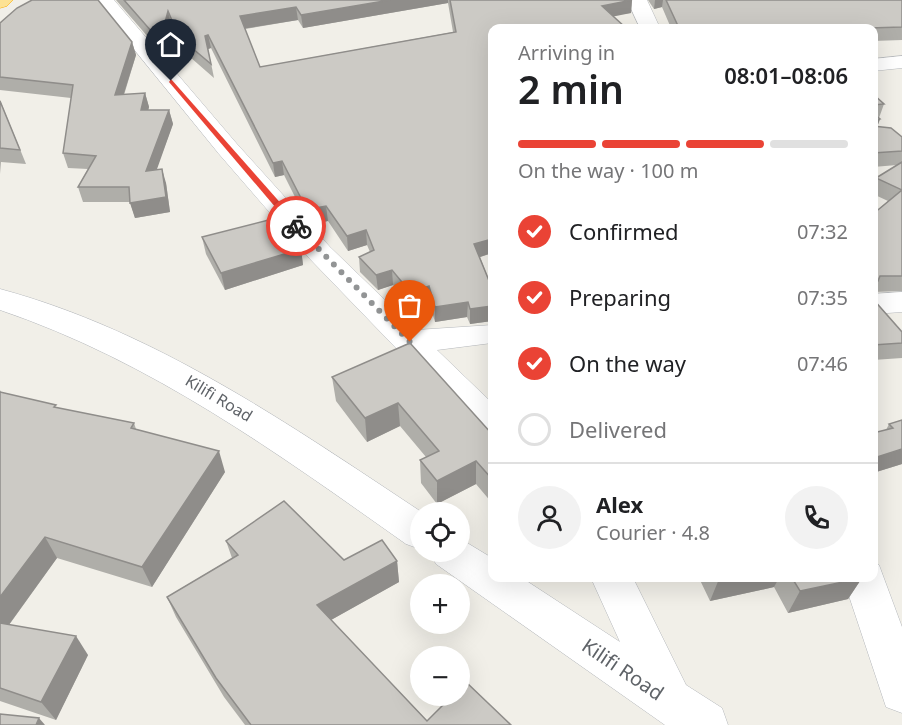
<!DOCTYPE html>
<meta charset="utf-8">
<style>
:root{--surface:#fff;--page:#f2f2f2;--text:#202124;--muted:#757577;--line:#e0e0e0;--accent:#ea4335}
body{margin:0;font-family:"Noto Sans",sans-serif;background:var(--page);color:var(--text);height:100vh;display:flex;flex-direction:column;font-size:22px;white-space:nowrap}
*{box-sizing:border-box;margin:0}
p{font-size:20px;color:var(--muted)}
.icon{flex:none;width:33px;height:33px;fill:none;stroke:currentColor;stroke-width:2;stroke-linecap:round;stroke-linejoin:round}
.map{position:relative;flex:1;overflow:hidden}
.details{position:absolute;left:488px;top:24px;width:390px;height:558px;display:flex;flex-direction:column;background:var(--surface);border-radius:12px;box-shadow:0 6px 24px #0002}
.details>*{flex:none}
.tools{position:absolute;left:410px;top:502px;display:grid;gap:12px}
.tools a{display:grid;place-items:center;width:60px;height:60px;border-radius:50%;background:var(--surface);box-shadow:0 6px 24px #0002;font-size:30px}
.pin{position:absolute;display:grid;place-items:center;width:51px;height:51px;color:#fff;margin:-62px -26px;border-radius:50% 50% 50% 0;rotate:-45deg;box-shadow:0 0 6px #0007}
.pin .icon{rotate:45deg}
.courier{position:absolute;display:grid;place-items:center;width:60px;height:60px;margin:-30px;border:4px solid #ea4335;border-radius:50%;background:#fff;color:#222;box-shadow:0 2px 8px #0007}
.head em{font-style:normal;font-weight:600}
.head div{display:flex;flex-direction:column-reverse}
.head{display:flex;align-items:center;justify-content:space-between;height:102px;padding:0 30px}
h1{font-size:39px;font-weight:600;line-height:45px}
.bar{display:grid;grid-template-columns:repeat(4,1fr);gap:9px 6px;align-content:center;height:72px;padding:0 30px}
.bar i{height:8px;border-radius:4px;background:var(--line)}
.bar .selected{background:var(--accent)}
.bar p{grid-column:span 4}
.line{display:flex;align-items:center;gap:15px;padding:0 30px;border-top:2px solid var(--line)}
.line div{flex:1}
.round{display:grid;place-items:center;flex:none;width:63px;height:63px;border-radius:32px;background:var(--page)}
ol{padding:0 30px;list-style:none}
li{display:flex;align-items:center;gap:18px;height:66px}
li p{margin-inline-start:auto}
li .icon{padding:6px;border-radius:50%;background:var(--accent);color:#fff;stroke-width:4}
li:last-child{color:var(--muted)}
li i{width:33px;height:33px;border:3px solid var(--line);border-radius:50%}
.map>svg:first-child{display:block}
</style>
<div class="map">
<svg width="902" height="725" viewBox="0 0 902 725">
<rect width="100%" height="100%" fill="#f1efe8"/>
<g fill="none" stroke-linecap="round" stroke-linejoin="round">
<g stroke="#b5b8bc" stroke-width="1">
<g id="minor">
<polygon points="94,0 114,0 237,144 330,247 416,330 492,325 492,343 437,350 492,403 492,438 479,434 310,259 219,154"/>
<polygon points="627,0 647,0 660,28 640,28"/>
<polygon points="902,56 902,68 873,71 873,59"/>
<path d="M 0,289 C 156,331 290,425 423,513 L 420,513 L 420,549 L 406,544 C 277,453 151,361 0,310 Z"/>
<polygon points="902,292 902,312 873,314 873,294"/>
<polygon points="459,538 492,558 492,578 522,578 620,642 591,578 633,578 686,685 722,708 728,725 665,725 436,564 430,552 459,552"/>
<polygon points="873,563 879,565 902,627 902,713 886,707 843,578 873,578"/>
</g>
</g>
<g stroke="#f9ab00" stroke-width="1">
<polygon id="highway" points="0,0 13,0 7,6 0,8"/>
</g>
<use href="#minor" fill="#fff" fill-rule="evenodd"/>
<use href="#highway" fill="#fde293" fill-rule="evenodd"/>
</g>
<g fill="#afaea9" fill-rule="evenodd">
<path d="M 116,0 L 632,0 L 631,13 L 492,28 L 492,253 L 480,257 L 492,288 L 492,321 L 470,324 L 467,317 L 435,322 L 429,301 L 412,308 L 393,285 L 378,290 L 360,272 L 359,257 L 370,252 L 367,245 L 348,251 L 328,221 L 312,224 L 304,215 L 284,175 L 275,177 L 211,48 L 208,49 L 214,78 L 182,50 L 171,24 L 166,43 L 155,45 ZM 448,3 L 453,32 L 260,67 L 245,29 L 298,20 L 303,28 Z"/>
<polygon points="648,0 902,0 902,40 873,41 873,28 671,28 662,7 654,9"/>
<polygon points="0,23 132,42 136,55 124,95 145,93 149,107 148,110 169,110 173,124 156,170 166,183 170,212 135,218 130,202 83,202 78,187 88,169 68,168 63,153 71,98 0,90"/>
<polygon points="873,94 884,104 879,118 880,119 877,127 902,151 902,291 873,292 873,214 888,201 873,194 873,186 876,178 897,165 873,167"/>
<polygon points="0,100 26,164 1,162 0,174"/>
<polygon points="202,237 301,249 303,265 225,290 206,254"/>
<polygon points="873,299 902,332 902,358 873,360"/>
<polygon points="332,377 492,434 492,503 476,484 437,504 421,483 420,460 426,457 400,426 367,442 336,401"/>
<polygon points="0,390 1,392 58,408 134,423 136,429 225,472 152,587 57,558 9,625 88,655 56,720 0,701"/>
<polygon points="902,420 902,464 873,473 873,433 886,430 889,424"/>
<polygon points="226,541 344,560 397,561 399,582 331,620 427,721 511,725 245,725 224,697 176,617 167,597 232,558"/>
<polygon points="699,578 862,578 848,599 788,613 774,587 710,601"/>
</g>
<g fill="#8f8d8a">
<polygon points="390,0 448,0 448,3 303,28 301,15"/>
<polygon points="632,0 631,13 601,19 602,6"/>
<polygon points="655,0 663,0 662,7 654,9"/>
<polygon points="296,7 298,20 242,29 240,16"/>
<polygon points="168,11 171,24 166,43 155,45 152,32"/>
<polygon points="208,35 211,48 208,49 214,78 205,36"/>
<polygon points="132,42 136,55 119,109 115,95"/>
<polygon points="145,93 149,107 145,124 141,110"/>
<polygon points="169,110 173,124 151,186 146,171"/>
<polygon points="880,119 875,133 873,133 873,121"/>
<polygon points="282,161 284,175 275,177 273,163"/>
<polygon points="162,169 166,183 170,212 135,218 130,203"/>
<polygon points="326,206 328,221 312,224 310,209"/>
<polygon points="366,230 367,245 348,251 347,236"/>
<polygon points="492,239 492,253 474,259 474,244"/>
<polygon points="301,249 303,265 225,290 221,273"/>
<polygon points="392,270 393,285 378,290 376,275"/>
<polygon points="429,286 429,301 412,308 411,293"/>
<polygon points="468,302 467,317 435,322 435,307"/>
<polygon points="492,306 492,321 470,324 470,309"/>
<polygon points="398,403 400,426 367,442 365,418"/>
<polygon points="902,449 902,464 873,473 873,461 874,458"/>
<polygon points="219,451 225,472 152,587 142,567"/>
<polygon points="476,461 476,484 437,504 437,481"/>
<polygon points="45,537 57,558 0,637 0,597"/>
<polygon points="397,561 399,582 322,625 317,605"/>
<polygon points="725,578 779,578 774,587 710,601 719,579"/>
<polygon points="862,578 848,599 788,613 800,591"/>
<polygon points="76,636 88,655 56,720 41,702"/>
<polygon points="39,718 45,725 36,725"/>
</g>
<g fill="#cccac5" stroke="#8f8d8a" stroke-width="1.5">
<polygon points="32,0 98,0 132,42 115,95 145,93 141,110 169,110 146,171 162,169 166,197 130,203 129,187 78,187 96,156 63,153 73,85 0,77 0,23 17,8"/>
<polygon points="124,0 390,0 301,15 296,7 240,16 260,67 456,32 450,0 632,0 602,6 626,28 492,28 492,239 474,244 492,288 492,306 470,309 468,302 435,307 429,286 411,293 392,270 376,275 359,257 374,250 366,230 347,236 326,206 310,209 302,200 282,161 273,163 208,35 205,36 211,64 179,37 168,11 163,30 152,32"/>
<polygon points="666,0 902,0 902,27 869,28 679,28"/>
<polygon points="873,94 884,104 873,105"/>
<polygon points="0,101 20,150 0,148"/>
<polygon points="873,113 880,119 873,121"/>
<polygon points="873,126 891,128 902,137 902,151 873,153"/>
<polygon points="902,162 902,190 876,178"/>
<polygon points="902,190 902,276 880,276 878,281 873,282 873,214"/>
<polygon points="280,217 301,249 221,273 202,237"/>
<polygon points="873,299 902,332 902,343 873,345"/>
<polygon points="410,343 492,434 492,479 476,461 437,481 420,460 439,451 398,403 365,418 332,377"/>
<polygon points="0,392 56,405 54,407 134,423 131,428 219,451 142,567 45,537 0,597"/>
<polygon points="902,420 902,449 874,458 873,456 873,433 893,428 889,424"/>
<polygon points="284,501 344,560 382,540 397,561 317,605 427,721 452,696 459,696 459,689 466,682 511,725 251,725 216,678 167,597 238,555 226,541"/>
<polygon points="792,578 862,578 800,591"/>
<polygon points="0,623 76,636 41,702 0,688"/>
<polygon points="0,714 39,718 36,725 0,725"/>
</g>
<polygon fill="#ea4335" points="171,79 299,224 299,228 293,228 169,82"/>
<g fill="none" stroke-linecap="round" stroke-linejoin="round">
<polyline stroke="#929495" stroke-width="6" stroke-dasharray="0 10.8" points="296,226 410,342"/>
</g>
<g text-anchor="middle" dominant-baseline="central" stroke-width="4.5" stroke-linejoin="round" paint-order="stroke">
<g font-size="16" fill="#5f6368" stroke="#fff">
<text transform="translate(219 398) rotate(31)">Kilifi Road</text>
</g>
<g font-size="20" fill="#5f6368" stroke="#fff">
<text transform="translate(623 669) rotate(34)">Kilifi Road</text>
</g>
</g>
</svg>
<div class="tools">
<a><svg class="icon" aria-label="locate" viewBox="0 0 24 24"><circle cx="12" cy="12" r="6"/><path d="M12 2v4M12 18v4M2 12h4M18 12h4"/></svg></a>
<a>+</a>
<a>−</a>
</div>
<div class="pin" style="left:410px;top:342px;background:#ea580c"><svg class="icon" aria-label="bag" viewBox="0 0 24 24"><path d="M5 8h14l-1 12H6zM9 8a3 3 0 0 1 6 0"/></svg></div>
<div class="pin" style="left:171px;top:81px;background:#1f2937"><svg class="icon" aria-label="home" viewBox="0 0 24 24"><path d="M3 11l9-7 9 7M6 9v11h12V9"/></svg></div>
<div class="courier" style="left:296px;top:226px"><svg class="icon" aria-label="bike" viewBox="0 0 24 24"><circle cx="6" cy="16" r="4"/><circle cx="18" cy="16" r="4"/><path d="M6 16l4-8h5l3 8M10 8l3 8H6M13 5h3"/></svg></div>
<section class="details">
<div class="head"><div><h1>2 min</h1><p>Arriving in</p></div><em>08:01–08:06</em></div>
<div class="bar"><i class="selected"></i><i class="selected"></i><i class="selected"></i><i></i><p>On the way · 100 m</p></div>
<ol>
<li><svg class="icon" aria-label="check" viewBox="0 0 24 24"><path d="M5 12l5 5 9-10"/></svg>Confirmed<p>07:32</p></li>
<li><svg class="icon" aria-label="check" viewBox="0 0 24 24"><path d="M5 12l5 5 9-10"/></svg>Preparing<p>07:35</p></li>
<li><svg class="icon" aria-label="check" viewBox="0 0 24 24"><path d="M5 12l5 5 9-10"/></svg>On the way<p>07:46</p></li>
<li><i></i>Delivered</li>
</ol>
<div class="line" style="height:108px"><a class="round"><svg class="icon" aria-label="person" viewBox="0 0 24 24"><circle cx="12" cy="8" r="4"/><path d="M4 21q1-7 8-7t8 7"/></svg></a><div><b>Alex</b><p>Courier · 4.8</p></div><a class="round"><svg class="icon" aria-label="phone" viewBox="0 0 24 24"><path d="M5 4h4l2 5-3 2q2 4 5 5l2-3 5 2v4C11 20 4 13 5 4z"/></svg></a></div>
</section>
</div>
